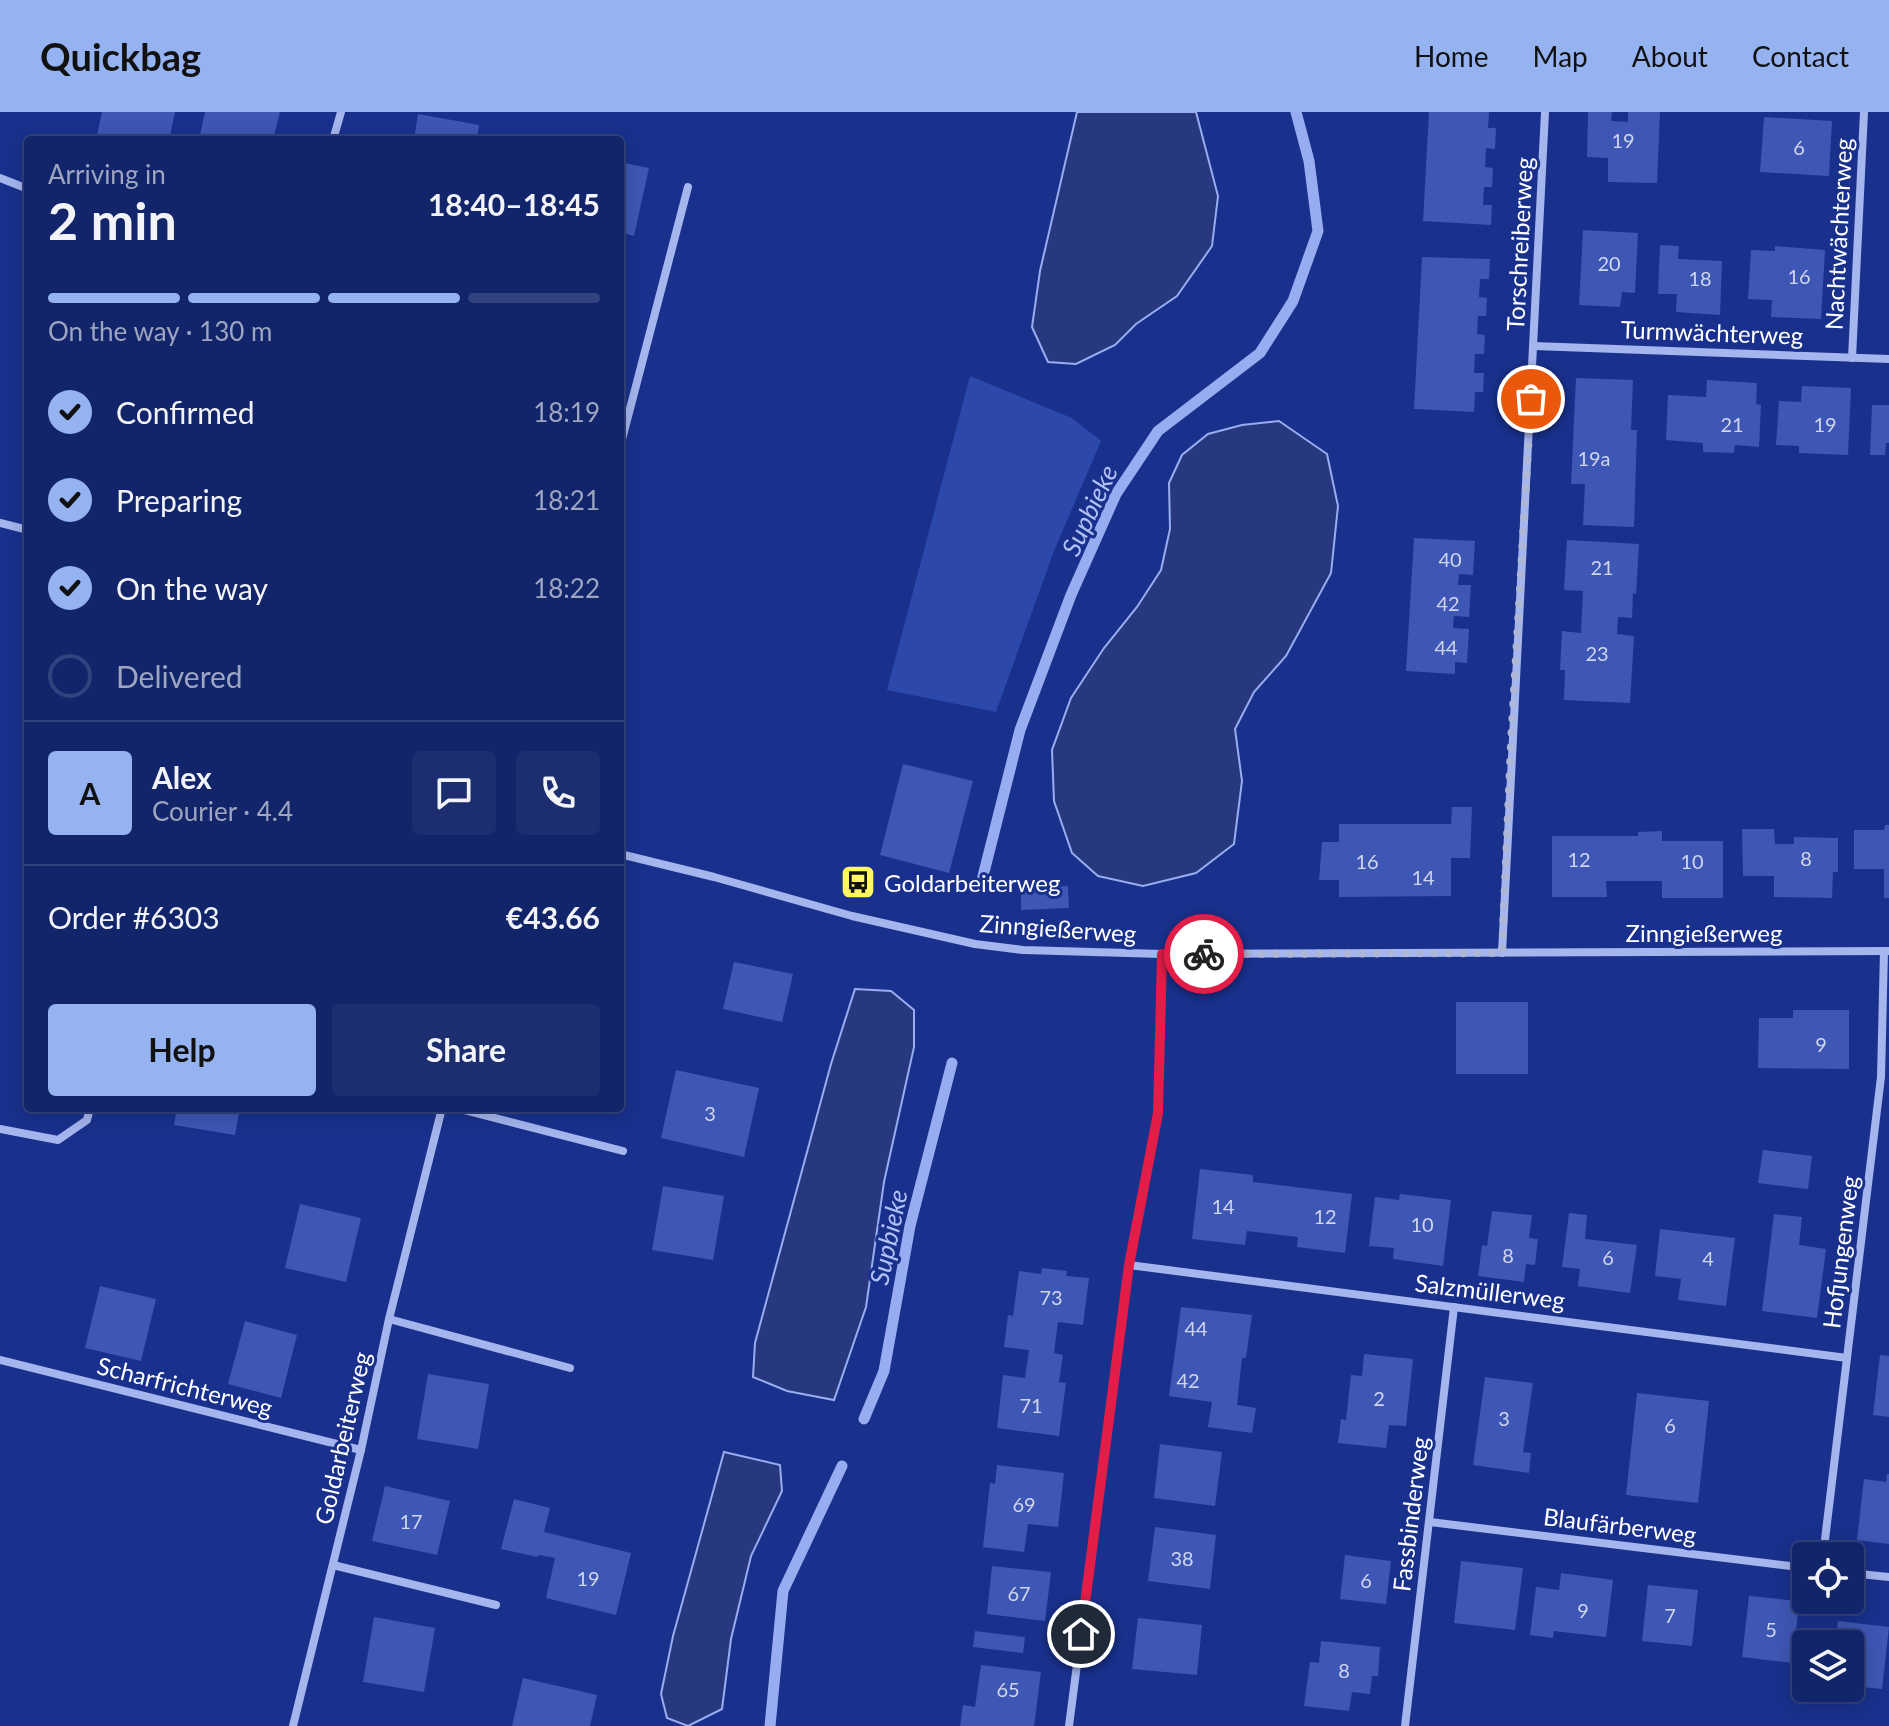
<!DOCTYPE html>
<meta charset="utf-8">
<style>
:root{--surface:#13256a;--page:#1c2d70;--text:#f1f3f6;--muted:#9da5c1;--line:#32427e;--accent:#95b2f1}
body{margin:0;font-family:Lato,sans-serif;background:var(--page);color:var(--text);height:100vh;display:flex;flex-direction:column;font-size:30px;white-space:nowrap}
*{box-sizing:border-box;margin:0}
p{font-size:26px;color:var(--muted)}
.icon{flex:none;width:44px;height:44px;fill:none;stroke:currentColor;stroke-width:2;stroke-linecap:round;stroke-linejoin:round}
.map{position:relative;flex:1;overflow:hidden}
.panel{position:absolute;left:24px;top:24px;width:600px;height:976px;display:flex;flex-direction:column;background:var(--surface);border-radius:8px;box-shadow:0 4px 20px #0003,0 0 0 2px var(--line)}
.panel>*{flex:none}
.controls{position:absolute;left:1792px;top:1430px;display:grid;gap:16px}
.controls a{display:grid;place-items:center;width:72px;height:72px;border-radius:8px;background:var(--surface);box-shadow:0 4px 20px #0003,0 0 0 2px var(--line);font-size:40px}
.pin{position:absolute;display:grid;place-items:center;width:68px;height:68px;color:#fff;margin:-34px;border:4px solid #fff;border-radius:50%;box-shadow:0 2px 8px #0007}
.courier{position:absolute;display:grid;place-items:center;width:80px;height:80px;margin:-40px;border:6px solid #e11d48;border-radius:50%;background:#fff;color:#222;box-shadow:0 2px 10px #0007}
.overview em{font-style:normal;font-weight:700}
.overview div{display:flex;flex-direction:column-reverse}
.overview{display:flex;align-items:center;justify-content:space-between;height:136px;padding:0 24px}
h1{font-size:52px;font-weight:700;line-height:60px}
.bar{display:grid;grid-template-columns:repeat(4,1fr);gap:12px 8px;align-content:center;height:96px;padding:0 24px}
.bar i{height:10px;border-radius:6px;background:var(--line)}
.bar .selected{background:var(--accent)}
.bar p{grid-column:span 4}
.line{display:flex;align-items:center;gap:20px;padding:0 24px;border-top:2px solid var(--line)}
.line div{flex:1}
.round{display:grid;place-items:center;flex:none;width:84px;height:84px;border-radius:8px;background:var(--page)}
ol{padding:0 24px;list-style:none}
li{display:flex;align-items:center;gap:24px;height:88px}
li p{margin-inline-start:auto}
li .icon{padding:8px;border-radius:50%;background:var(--accent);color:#111;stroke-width:4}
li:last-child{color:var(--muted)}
li i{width:44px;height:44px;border:4px solid var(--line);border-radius:50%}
.button{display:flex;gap:16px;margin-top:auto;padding:16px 24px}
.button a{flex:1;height:92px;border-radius:8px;background:var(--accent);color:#111;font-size:32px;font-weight:700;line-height:92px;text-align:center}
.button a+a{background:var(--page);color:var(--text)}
header{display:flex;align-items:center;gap:48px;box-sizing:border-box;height:112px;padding:0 40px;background:var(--accent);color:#111}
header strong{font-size:38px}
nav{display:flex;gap:44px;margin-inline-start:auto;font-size:28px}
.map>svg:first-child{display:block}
</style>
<header>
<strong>Quickbag</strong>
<nav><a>Home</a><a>Map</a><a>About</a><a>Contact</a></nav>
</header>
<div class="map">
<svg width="1889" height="1614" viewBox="0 0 1889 1614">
<rect width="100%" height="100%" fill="#19318d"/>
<polygon fill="#2c48ab" points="970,264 1072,306 1101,329 1054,439 996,600 887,578"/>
<g fill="#27387e" stroke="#98adf1" stroke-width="2">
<polygon points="1077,0 1196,0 1218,84 1212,134 1177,184 1136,212 1115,233 1076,252 1048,250 1032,215 1040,159"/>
<polygon points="1279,309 1327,342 1338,394 1331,461 1286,544 1254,580 1235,617 1242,669 1234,732 1196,761 1143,774 1098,764 1072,741 1054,689 1052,638 1071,586 1104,536 1137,495 1161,458 1170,417 1169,371 1182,343 1208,322 1242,313"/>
<polygon points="855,877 891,879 914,898 914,935 884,1070 866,1195 834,1288 787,1279 753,1265 755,1231 831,952"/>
<polygon points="724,1340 780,1353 782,1379 751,1444 731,1527 722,1597 688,1614 667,1606 661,1582 673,1524"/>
</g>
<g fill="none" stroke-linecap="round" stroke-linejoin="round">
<g stroke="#98adf1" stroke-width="11">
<polyline points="980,776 1020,618 1071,483 1116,382 1158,319 1260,241 1293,189 1318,119 1309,49 1296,0"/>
<polyline points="864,1307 884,1259 910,1114 952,951"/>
<polyline points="770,1614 783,1479 842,1354"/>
</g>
</g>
<g fill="#3e57b4">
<polygon points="102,0 175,0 169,28 122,28 97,23"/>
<polygon points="205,0 280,0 273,28 199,28"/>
<polygon points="1429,0 1489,0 1488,16 1496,16 1495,37 1486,36 1485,55 1493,56 1492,75 1484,75 1483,93 1492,93 1491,113 1423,109"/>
<polygon points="1588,0 1612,0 1611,9 1628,10 1628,0 1660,0 1657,71 1608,70 1608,46 1587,45"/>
<polygon points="418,2 479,13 477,28 414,28"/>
<polygon points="1764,5 1832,9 1829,64 1760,60"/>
<polygon points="620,50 649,56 634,124 620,120"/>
<polygon points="1583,118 1638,121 1635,181 1622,180 1620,195 1579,193"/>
<polygon points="1660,133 1679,134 1678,147 1722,149 1720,203 1676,200 1677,182 1658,182"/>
<polygon points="1775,134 1825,138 1821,207 1771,205 1772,188 1748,187 1751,138 1775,139"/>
<polygon points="1422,145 1490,147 1489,167 1480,167 1479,185 1487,186 1486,204 1478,204 1477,222 1485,223 1484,242 1475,242 1474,261 1484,261 1483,280 1475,280 1474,300 1414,297"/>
<polygon points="1576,266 1633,268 1631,318 1637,318 1634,415 1583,413 1585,372 1571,372"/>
<polygon points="1707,268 1757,271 1756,292 1761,293 1759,335 1735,333 1734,341 1703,340 1703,331 1666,328 1668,283 1706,285"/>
<polygon points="1802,274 1851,276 1848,343 1799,341 1799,334 1776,333 1779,289 1801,290"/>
<polygon points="1872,293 1889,293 1889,331 1886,331 1885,343 1870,343"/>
<polygon points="1414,426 1475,429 1473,463 1459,462 1458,473 1471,473 1469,505 1454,504 1453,516 1469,517 1467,551 1455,550 1455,562 1406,559"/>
<polygon points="1567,428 1639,432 1636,482 1633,481 1632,506 1618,505 1617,522 1634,524 1630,591 1564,588 1565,558 1560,558 1562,519 1581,521 1583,479 1564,478"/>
<polygon points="903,652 973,669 949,761 880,743"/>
<polygon points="1452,695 1472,695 1470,746 1451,746 1451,784 1339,785 1339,768 1319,768 1322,730 1339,730 1339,712 1451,712"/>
<polygon points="1885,713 1889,713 1889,786 1884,786 1884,757 1854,757 1854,718 1884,718"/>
<polygon points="1742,717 1774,717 1775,732 1794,732 1794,725 1838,726 1838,760 1833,760 1832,786 1774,785 1774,764 1743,764"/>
<polygon points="1662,719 1662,729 1723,729 1723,786 1662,786 1662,769 1606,769 1607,785 1552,785 1552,724 1638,724 1638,720"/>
<polygon points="1068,774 1069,796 1021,798 1021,776"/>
<polygon points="734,850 793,862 782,910 723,897"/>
<rect x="1456" y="890" width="72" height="72"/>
<polygon points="1793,898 1849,898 1849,957 1758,956 1759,906 1793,906"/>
<polygon points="676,958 759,976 744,1045 661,1026"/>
<polygon points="177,996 240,996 235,1023 174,1013"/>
<polygon points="1763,1038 1812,1044 1808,1077 1758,1071"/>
<polygon points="1200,1057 1253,1063 1253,1070 1352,1082 1345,1141 1297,1135 1298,1125 1247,1119 1245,1133 1192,1127"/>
<polygon points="663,1074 724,1084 713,1148 652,1138"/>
<polygon points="1400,1082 1451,1088 1443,1154 1393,1147 1394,1136 1369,1134 1375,1085 1399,1088"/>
<polygon points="300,1092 361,1106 346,1170 285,1156"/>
<polygon points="1492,1099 1532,1103 1529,1126 1538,1127 1535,1153 1526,1152 1524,1170 1478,1164 1482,1133 1487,1134"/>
<polygon points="1569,1101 1587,1103 1585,1127 1637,1133 1630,1181 1578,1174 1580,1157 1562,1155"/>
<polygon points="1774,1102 1802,1105 1799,1133 1826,1137 1817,1206 1762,1199"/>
<polygon points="1660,1117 1735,1126 1726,1194 1678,1188 1681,1167 1655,1164"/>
<polygon points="1042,1156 1067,1159 1066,1164 1089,1166 1083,1213 1058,1210 1054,1241 1063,1243 1059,1270 1066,1271 1059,1324 997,1316 1003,1263 1025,1266 1029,1238 1004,1235 1008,1203 1013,1204 1019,1159 1041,1162"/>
<polygon points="100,1174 156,1187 141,1249 85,1236"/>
<polygon points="1181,1195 1252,1203 1246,1246 1242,1246 1237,1293 1256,1296 1252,1321 1208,1315 1212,1290 1169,1284"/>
<polygon points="245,1209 297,1223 281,1286 228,1272"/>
<polygon points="1364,1242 1413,1247 1406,1314 1389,1313 1386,1336 1338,1331 1341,1307 1346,1308 1351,1263 1362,1264"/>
<polygon points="1880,1243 1889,1244 1889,1305 1873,1303"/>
<polygon points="428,1262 489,1272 478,1337 417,1327"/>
<polygon points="1485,1265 1533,1271 1523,1340 1531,1341 1529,1361 1473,1353"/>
<polygon points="1637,1281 1709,1289 1698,1391 1626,1383"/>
<polygon points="1160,1332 1222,1340 1215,1394 1154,1386"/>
<polygon points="997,1353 1064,1361 1058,1415 1028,1412 1024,1440 983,1435 990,1371 995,1372"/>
<polygon points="1887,1362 1889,1362 1889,1432 1857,1428 1864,1367 1886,1370"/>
<polygon points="385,1374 450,1389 437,1443 372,1429"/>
<polygon points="514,1387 550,1396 544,1420 631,1441 616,1503 546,1486 555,1446 539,1443 537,1445 501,1437"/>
<polygon points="1155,1415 1216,1423 1210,1477 1148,1469"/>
<polygon points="1345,1443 1391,1449 1386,1492 1340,1487"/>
<polygon points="1461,1449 1523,1456 1515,1518 1454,1511"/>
<polygon points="992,1454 1051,1460 1045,1509 987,1502"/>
<polygon points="1561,1461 1613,1468 1606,1525 1554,1519 1553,1526 1530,1523 1536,1475 1559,1478"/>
<polygon points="1648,1473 1698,1478 1692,1534 1642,1529"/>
<polygon points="1749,1484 1799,1489 1793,1551 1742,1545"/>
<polygon points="374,1505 435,1516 424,1580 363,1570"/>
<polygon points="1138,1506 1202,1513 1197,1563 1132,1557"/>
<polygon points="1838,1509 1889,1515 1882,1577 1850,1574 1850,1532 1835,1532"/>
<polygon points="975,1519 1025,1525 1023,1541 973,1535"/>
<polygon points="1321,1529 1380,1535 1378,1564 1372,1564 1370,1582 1352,1580 1349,1599 1304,1594 1310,1550 1319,1551"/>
<polygon points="981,1553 1041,1560 1034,1614 960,1614 963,1593 975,1595"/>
<polygon points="523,1566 597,1583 590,1614 512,1614"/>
</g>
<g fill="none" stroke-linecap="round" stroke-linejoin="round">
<g stroke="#a5b5ee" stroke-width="8">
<polyline points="333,28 341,0"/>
<polyline points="0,66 28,77"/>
<polyline points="1534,234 1889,247"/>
<polyline points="1852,246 1864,0"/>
<polyline points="620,335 688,75"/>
<polyline points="0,411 28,418"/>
<polyline points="620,742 714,765 852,804 975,832 1023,838 1162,842 1889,839"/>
<polyline points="1502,841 1545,0"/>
<polyline points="456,996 623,1039"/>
<polyline points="0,1017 58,1028 87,1008 90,996"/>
<polyline points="1129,1153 1847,1246"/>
<polyline points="389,1207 570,1256"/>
<polyline points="0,1248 361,1338"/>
<polyline points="1430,1410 1806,1456"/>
<polyline points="1823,1444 1881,965 1884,839"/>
<polyline points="333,1453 496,1493"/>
<polyline points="1850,1461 1889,1465"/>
<polyline points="293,1614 361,1338 389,1207 442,996"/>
<polyline points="1069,1614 1129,1153 1158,1001 1162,842"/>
<polyline points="1405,1614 1454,1195"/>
</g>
</g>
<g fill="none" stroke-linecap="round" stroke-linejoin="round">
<polyline stroke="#aeb7d7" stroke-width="8" stroke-dasharray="0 14.4" points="1204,842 1502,841 1511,630 1531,287"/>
<polyline stroke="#e11d48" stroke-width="10" points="1081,1522 1129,1153 1158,1001 1162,842 1204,842"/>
</g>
<defs>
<g id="bus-square" transform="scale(1.8)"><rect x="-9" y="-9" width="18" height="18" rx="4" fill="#fff662" stroke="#19318d"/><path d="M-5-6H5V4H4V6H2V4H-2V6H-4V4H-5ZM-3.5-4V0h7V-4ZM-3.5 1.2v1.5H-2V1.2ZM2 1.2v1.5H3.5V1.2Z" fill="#111"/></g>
</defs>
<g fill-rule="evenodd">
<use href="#bus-square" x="858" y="770"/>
</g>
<g text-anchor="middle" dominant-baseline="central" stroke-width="6" stroke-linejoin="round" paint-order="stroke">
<g font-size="20" fill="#cfd5ec">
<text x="1623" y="28">19</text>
<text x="1799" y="35">6</text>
<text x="1609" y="151">20</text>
<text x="1799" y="164">16</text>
<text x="1700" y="166">18</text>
<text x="1732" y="312">21</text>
<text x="1825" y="312">19</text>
<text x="1594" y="346">19a</text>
<text x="1450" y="447">40</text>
<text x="1602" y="455">21</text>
<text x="1448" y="491">42</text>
<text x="1446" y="535">44</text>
<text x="1597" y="541">23</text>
<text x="1806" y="746">8</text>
<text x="1579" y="747">12</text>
<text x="1367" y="749">16</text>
<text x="1692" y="749">10</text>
<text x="1423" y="765">14</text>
<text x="1821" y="932">9</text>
<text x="710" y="1001">3</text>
<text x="1223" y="1094">14</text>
<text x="1325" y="1104">12</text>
<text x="1422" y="1112">10</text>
<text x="1508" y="1143">8</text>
<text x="1608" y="1145">6</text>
<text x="1708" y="1146">4</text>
<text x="1051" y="1185">73</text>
<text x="1196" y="1216">44</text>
<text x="1188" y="1268">42</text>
<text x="1379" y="1286">2</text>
<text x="1031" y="1293">71</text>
<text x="1504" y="1306">3</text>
<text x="1670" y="1313">6</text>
<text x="1024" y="1392">69</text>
<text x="411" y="1409">17</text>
<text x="1182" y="1446">38</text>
<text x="588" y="1466">19</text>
<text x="1366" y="1468">6</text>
<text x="1019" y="1481">67</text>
<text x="1583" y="1498">9</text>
<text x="1670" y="1503">7</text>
<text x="1771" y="1517">5</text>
<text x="1344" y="1558">8</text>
<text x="1008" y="1577">65</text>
</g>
<g font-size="24" fill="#fff" stroke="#19318d">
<text transform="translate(1838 122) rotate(-87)">Nachtwächterweg</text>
<text transform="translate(1519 132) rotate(-87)">Torschreiberweg</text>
<text transform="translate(1712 220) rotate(2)">Turmwächterweg</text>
<text transform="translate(1058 816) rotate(4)">Zinngießerweg</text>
<text x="1704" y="820">Zinngießerweg</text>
<text transform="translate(1840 1140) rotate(-83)">Hofjungenweg</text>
<text transform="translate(1490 1179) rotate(7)">Salzmüllerweg</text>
<text transform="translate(185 1274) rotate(14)">Scharfrichterweg</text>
<text transform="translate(342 1326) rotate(-77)">Goldarbeiterweg</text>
<text transform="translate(1410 1402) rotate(-83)">Fassbinderweg</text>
<text transform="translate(1620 1413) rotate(7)">Blaufärberweg</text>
</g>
<g font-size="24" fill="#fff" stroke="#19318d" text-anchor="start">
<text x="884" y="770">Goldarbeiterweg</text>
</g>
<g font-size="26" font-style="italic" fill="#b1c0f5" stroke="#19318d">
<text transform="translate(1089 398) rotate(-65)">Supbieke</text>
<text transform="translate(888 1125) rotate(-78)">Supbieke</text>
</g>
</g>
</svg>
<div class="controls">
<a><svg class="icon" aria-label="locate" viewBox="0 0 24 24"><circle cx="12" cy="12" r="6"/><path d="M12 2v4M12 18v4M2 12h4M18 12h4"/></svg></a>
<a><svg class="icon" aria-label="layers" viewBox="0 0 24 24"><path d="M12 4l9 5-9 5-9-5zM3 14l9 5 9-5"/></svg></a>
</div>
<div class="pin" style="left:1531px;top:287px;background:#ea580c"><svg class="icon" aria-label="bag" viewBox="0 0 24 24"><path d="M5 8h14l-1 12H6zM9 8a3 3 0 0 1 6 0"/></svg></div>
<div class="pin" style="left:1081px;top:1522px;background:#1f2937"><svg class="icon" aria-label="home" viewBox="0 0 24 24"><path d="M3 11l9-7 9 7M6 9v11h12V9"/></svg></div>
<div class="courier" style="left:1204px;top:842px"><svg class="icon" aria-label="bike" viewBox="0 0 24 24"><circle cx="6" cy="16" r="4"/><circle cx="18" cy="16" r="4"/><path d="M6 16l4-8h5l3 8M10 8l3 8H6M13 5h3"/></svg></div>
<section class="panel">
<div class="overview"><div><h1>2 min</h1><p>Arriving in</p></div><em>18:40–18:45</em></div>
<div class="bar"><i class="selected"></i><i class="selected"></i><i class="selected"></i><i></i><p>On the way · 130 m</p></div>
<ol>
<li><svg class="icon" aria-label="check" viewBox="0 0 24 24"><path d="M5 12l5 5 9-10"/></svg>Confirmed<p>18:19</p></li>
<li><svg class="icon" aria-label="check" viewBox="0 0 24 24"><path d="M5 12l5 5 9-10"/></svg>Preparing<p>18:21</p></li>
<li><svg class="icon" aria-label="check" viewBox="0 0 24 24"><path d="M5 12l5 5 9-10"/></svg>On the way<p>18:22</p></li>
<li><i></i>Delivered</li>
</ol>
<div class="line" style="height:144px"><b class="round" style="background:var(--accent);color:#111">A</b><div><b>Alex</b><p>Courier · 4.4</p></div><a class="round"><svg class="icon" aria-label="chat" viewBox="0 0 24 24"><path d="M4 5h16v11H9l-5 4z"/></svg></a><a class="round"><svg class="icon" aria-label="phone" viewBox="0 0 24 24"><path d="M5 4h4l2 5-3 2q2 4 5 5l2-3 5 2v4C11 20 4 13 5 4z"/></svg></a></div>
<div class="line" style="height:104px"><div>Order #6303</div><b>€43.66</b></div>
<div class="button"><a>Help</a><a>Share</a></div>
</section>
</div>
